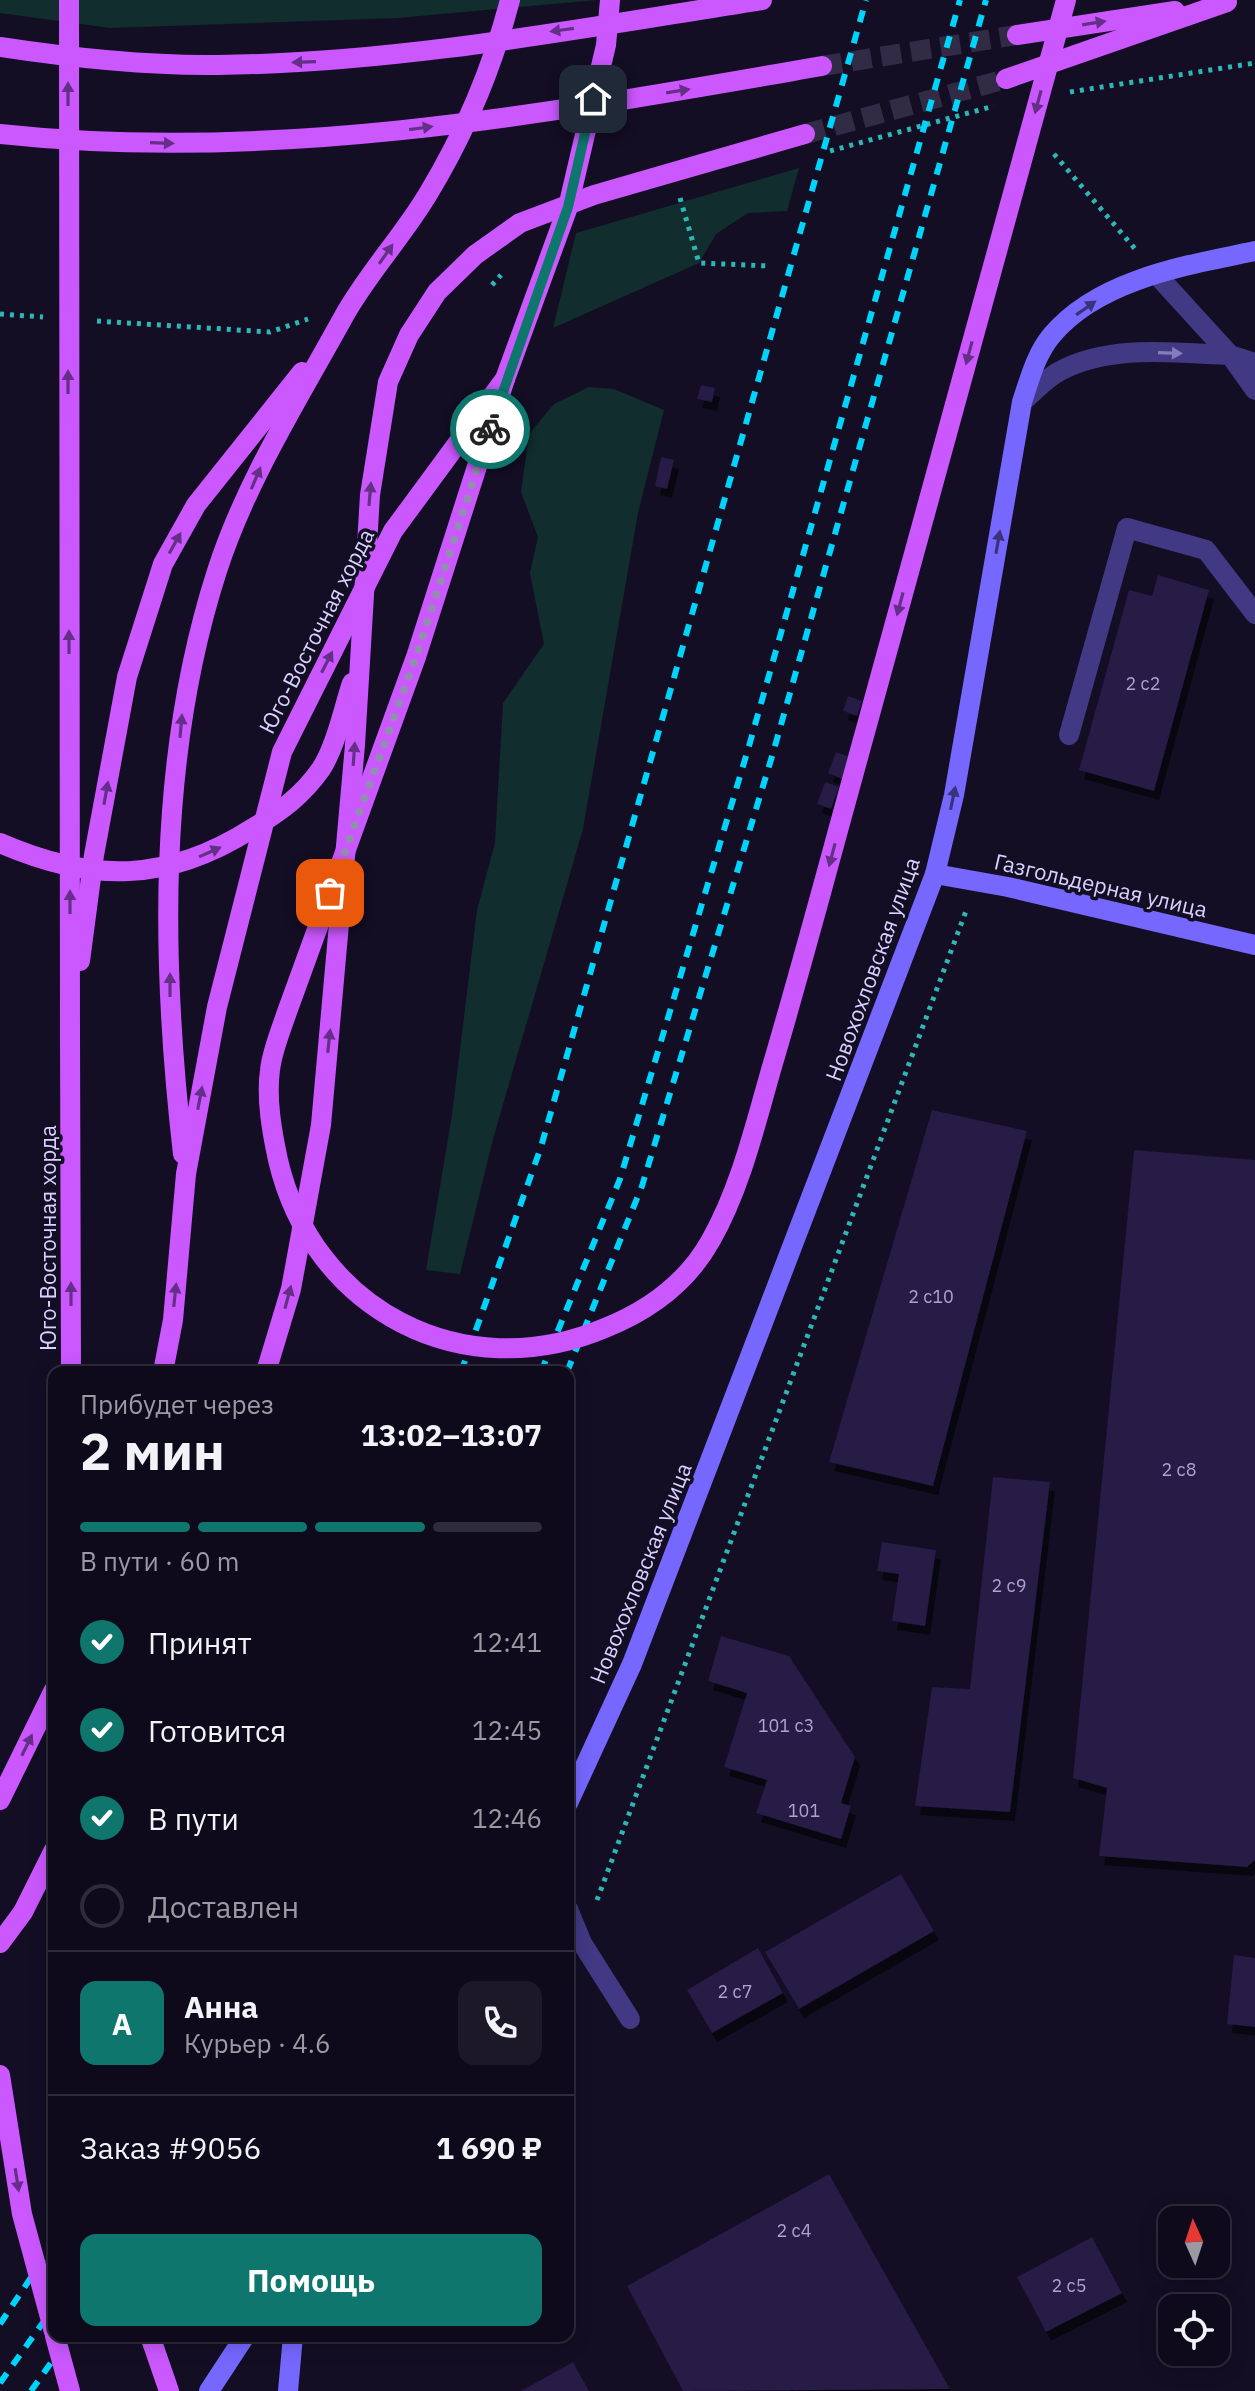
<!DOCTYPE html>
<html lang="ru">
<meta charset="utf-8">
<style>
:root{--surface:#0e0a1b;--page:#1c1828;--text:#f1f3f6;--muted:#9b9aa3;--line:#2e2b3a;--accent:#0f766e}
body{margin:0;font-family:"IBM Plex Sans",sans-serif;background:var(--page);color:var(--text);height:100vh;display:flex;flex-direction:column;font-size:30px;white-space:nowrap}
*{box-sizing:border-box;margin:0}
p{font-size:26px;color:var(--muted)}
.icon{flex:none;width:44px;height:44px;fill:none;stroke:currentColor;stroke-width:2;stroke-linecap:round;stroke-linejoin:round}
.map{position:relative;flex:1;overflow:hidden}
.sheet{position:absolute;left:48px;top:1366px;width:526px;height:976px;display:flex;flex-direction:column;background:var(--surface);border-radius:16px;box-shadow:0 4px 20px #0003,0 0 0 2px var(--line)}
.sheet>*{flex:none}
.needle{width:52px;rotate:357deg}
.fabs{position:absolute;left:1158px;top:2206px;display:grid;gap:16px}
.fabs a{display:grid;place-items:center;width:72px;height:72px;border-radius:16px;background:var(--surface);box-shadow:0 4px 20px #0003,0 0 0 2px var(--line);font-size:40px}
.pin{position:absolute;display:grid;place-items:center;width:68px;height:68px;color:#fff;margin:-34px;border-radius:16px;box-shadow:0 4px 12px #0006}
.courier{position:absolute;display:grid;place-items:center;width:80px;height:80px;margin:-40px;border:6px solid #0f766e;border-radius:50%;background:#fff;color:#222;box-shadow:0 2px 10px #0007}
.overview em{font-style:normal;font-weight:800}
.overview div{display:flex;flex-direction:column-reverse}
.overview{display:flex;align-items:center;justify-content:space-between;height:136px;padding:0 32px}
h1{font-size:52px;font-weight:800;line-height:60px}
.bar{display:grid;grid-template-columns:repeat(4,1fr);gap:12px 8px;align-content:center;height:96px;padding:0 32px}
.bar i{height:10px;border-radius:6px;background:var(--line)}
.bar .on{background:var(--accent)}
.bar p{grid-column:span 4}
.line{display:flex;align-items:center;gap:20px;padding:0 32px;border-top:2px solid var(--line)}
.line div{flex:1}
.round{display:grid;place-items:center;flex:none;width:84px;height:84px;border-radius:16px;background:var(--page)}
ol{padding:0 32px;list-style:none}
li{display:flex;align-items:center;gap:24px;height:88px}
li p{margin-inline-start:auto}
li .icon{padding:8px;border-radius:50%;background:var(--accent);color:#fff;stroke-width:4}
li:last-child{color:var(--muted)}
li i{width:44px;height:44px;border:4px solid var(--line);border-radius:50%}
.button{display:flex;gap:16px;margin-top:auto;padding:16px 32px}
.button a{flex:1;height:92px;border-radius:16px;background:var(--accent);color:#fff;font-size:32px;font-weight:800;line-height:92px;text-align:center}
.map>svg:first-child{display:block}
</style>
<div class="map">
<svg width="1255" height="2391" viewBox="0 0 1255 2391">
<defs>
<filter id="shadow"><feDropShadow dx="5" dy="9" stdDeviation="0" flood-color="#0009"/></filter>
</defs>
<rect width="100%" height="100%" fill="#130e24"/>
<g fill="#112d2e">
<polygon points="0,0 597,0 398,18 110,28 0,13"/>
<polygon points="799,168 787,211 748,213 716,234 699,263 553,328 576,233"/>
<polygon points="589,387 614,389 664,410 638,513 583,829 493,1139 460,1274 426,1270 452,1115 477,910 495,843 503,703 544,644 530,573 538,537 521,492 529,434 554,404"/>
</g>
<g fill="#261a45" filter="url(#shadow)">
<polygon points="701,385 715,388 712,402 697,399"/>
<polygon points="661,457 674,460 667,489 655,486"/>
<polygon points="1158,575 1209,590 1154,791 1079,770 1129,590 1152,596"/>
<polygon points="848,696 862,701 857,716 843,711"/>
<polygon points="836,752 850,757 842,779 828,773"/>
<polygon points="825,782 839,787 831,809 817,804"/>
<polygon points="932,1110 1027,1131 933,1486 829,1462"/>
<polygon points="1134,1150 1255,1160 1255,1860 1247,1867 1099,1856 1107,1788 1073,1778"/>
<polygon points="993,1477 1050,1482 1010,1812 915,1806 932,1687 970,1689"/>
<polygon points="882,1542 936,1550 925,1626 892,1621 899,1574 877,1571"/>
<polygon points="721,1636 789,1656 855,1757 841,1803 851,1806 841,1839 756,1813 767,1780 724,1767 747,1693 708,1681"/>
<polygon points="901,1874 934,1931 799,2009 765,1952"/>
<polygon points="758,1948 783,1993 712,2033 687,1990"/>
<polygon points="1234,1955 1255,1958 1255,2027 1227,2024"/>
<polygon points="829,2174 950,2389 683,2391 627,2286"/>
<polygon points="1092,2237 1122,2293 1046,2332 1017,2277"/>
<polygon points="573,2362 589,2391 521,2391"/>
</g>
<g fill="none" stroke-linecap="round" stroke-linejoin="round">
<g stroke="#312b45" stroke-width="20" stroke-dasharray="20 10" stroke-linecap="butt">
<polyline points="822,66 1017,35"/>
<polyline points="805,134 1006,79"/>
</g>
<g stroke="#2eb6b6" stroke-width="5" stroke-dasharray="4 6" stroke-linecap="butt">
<polyline points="1070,92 1255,63"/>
<polyline points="830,151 994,106"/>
<polyline points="1054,154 1136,250"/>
<polyline points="680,198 699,263 770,266"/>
<polyline points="492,285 501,275"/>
<polyline points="0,314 43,317"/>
<polyline points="97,321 270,332 308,319"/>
<polyline points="597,1900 966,911"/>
</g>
<g stroke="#413983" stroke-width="20">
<polyline points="1157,275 1230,355 1255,363"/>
<path d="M 1022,402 C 1034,392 1046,378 1060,371 C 1111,344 1174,353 1230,355 L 1255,390"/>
<polyline points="1069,735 1127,528 1206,550 1255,614"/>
<polyline points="568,1909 582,1943 630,2019"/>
</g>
<g stroke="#7668ff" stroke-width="20">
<polyline points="935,874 1008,887 1255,945"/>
<path d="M 568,1803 L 632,1664 L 935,874 L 954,795 L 1022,402 C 1030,378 1036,354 1052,335 C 1099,279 1188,265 1255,251"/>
<polyline points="209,2391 245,2336"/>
<polyline points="288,2391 293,2336"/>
</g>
<g stroke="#cb58ff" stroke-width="20">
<polyline points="1017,35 1175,11"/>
<path d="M 0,47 C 72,58 145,66 218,65 C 401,63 583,28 762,0"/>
<polyline points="1006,79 1227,2"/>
<path d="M 0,134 C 276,164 551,113 822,66"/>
<path d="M 0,843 C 92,883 167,883 253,828 C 281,811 302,796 321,769 C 336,746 343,710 352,683"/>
<polyline points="70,1036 71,1372"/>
<polyline points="163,1372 173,1320 186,1174"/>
<polyline points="266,1372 291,1289 321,1125 355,745 370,495 388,382 409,335 437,292 475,255 520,223 594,195 805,134"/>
<polyline points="0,1800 54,1690"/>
<polyline points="0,1943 23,1912 54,1850"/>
<polyline points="150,2336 169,2391"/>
</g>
<g stroke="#00d3fc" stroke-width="6" stroke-dasharray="12 10" stroke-linecap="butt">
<polyline points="461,1372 541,1147 866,0"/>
<polyline points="541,1372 620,1179 749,746 960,0"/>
<polyline points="567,1372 642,1186 773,753 986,0"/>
<polyline points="0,2324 54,2243"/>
<polyline points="0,2383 54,2307"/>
<polyline points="31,2391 70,2336"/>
</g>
<g stroke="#cb58ff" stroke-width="20">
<polyline points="69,0 70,1036"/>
<path d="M 505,379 L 416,657 L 287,1012 C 281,1030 272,1051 270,1070 C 266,1099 272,1132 278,1160 C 313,1310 463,1388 605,1328 C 650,1310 687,1283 711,1240 C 740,1189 755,1126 771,1070 C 795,989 817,908 839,827 C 915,551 990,276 1066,0"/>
<polyline points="80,961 94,855 127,677 163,564 196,505 302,372"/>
<path d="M 183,1154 C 161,962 157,757 217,571 C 246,481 299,398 344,316 C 368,273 403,236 428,194 C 465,133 492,69 510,0"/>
<polyline points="186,1174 217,1007 282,752 393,531 505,379 568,207 606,45 610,0"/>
<polyline points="0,2075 22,2214 54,2332"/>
<polyline points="55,2336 70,2391"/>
</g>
</g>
<defs><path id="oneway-solid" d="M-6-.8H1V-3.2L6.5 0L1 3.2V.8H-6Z" transform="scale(2)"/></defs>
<g fill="#662f87">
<use href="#oneway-solid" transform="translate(1094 23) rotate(-9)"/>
<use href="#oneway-solid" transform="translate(562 30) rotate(172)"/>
<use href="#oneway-solid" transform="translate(304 62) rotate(178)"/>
<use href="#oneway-solid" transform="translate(678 91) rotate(-9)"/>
<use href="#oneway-solid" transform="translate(68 94) rotate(-90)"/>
<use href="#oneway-solid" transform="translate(1038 102) rotate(105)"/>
<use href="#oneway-solid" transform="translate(421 128) rotate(-8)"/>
<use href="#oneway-solid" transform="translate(162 143) rotate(2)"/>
<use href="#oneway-solid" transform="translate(386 254) rotate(-55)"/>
<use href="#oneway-solid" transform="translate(969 353) rotate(105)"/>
<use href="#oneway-solid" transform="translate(68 382) rotate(-90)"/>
<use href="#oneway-solid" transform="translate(256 478) rotate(-67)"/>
<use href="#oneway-solid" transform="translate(370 494) rotate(-85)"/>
<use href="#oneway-solid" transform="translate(175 543) rotate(-61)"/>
<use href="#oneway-solid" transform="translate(900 604) rotate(105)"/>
<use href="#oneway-solid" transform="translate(69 642) rotate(-90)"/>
<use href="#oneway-solid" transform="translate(327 662) rotate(-63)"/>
<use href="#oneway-solid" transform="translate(181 726) rotate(-85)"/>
<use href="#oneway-solid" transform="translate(354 754) rotate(-86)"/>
<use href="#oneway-solid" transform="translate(106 793) rotate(-80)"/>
<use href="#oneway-solid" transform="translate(210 852) rotate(-24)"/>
<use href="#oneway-solid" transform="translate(832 855) rotate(105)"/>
<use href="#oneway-solid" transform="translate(70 902) rotate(-90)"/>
<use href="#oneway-solid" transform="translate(170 985) rotate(-90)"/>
<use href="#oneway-solid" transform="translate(329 1041) rotate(-84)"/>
<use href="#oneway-solid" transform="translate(200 1098) rotate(-79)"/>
<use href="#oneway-solid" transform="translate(71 1294) rotate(-90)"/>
<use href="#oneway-solid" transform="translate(175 1295) rotate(-84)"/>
<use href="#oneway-solid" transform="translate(288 1297) rotate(-75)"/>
<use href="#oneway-solid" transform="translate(27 1745) rotate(-64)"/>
<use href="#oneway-solid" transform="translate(17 2180) rotate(81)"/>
</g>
<g fill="#3b327c">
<use href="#oneway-solid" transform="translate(1086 308) rotate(-35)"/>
<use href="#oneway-solid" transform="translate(998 542) rotate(-80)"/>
<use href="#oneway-solid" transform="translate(953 798) rotate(-78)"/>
</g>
<use fill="#857dbb" href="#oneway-solid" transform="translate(1170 353) rotate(2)"/>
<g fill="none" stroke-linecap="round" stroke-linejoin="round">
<polyline stroke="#948db2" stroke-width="8" stroke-dasharray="0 14.4" points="330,893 416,657 490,429"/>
<polyline stroke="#0f766e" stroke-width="10" points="490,429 568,207 593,99"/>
</g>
<g text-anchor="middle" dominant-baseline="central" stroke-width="7" stroke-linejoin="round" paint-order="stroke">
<g font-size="18" fill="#aca3d0">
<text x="1143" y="683">2 с2</text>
<text x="931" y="1296">2 с10</text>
<text x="1179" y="1469">2 с8</text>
<text x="1009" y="1585">2 с9</text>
<text x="786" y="1725">101 с3</text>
<text x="804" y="1810">101</text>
<text x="735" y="1991">2 с7</text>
<text x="794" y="2230">2 с4</text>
<text x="1069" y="2285">2 с5</text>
</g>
<g font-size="22" fill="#d9d1ff" stroke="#130e24">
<text transform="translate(316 631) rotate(-63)">Юго-Восточная хорда</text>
<text transform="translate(1101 885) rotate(13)">Газгольдерная улица</text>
<text transform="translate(872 969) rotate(-70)">Новохохловская улица</text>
<text transform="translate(47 1238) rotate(-90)">Юго-Восточная хорда</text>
<text transform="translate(640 1573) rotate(-68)">Новохохловская улица</text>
</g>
</g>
</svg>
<div class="fabs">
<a><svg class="needle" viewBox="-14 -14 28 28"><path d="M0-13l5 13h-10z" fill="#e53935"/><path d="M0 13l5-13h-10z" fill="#9b9aa3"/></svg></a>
<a><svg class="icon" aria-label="locate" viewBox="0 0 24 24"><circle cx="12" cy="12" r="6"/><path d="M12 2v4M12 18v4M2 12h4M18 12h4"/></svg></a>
</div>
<div class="pin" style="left:330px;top:893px;background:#ea580c"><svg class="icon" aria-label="bag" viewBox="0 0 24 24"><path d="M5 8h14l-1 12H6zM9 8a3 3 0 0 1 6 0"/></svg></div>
<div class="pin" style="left:593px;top:99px;background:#1f2937"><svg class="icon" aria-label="home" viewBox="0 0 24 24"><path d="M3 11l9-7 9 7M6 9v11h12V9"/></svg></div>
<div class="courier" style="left:490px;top:429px"><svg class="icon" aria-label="bike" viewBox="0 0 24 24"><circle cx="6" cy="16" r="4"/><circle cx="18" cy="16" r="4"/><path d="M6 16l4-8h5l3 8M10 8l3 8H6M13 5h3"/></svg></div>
<section class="sheet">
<div class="overview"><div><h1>2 мин</h1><p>Прибудет через</p></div><em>13:02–13:07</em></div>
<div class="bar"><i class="on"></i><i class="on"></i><i class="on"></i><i></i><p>В пути · 60 m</p></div>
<ol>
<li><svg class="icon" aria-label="check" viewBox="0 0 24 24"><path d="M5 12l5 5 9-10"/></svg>Принят<p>12:41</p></li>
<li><svg class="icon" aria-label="check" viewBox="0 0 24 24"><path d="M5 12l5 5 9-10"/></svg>Готовится<p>12:45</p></li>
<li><svg class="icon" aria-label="check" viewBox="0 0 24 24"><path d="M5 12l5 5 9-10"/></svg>В пути<p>12:46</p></li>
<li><i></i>Доставлен</li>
</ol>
<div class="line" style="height:144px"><b class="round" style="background:var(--accent);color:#fff">А</b><div><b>Анна</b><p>Курьер · 4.6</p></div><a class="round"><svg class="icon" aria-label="phone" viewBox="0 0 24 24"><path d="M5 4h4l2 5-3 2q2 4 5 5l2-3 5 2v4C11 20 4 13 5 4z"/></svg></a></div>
<div class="line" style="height:104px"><div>Заказ #9056</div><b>1 690 ₽</b></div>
<div class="button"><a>Помощь</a></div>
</section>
</div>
